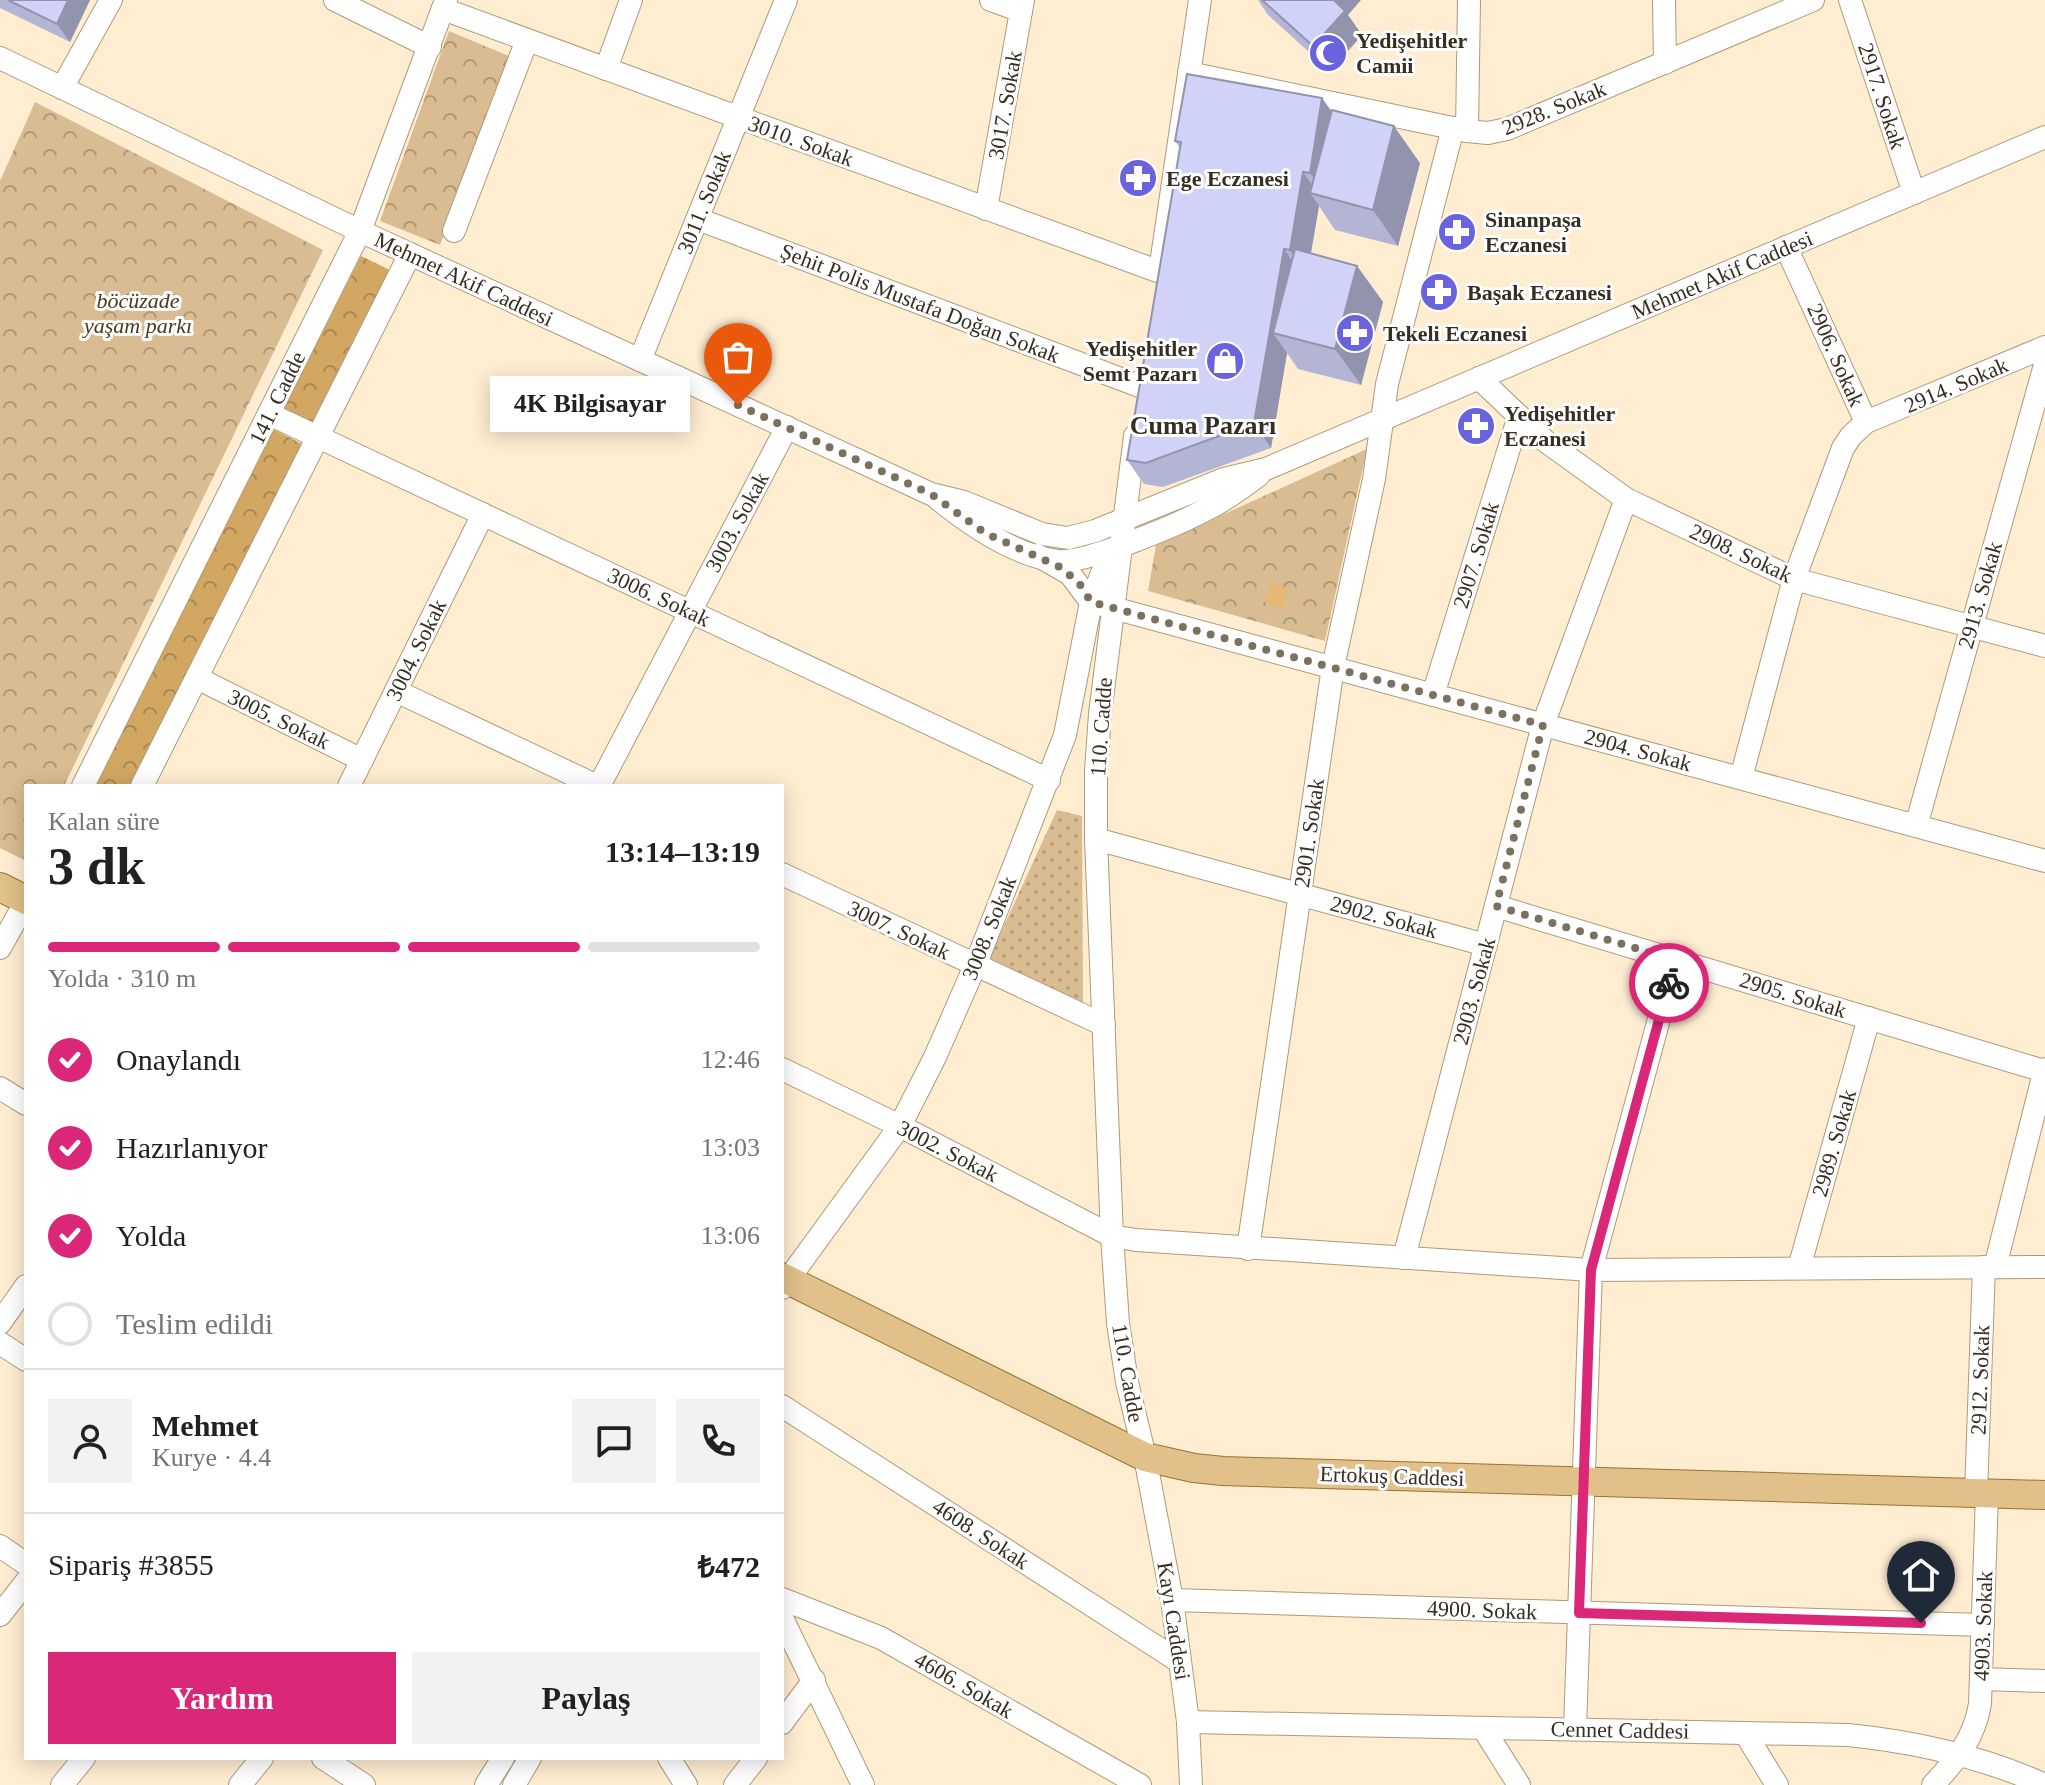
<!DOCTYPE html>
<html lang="tr">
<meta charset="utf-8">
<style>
:root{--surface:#fff;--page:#f2f2f2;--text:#202124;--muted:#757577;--line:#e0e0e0;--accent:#db2777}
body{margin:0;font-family:"Times New Roman",serif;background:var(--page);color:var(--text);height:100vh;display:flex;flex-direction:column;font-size:30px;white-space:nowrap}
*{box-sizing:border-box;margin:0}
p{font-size:26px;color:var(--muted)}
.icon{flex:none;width:44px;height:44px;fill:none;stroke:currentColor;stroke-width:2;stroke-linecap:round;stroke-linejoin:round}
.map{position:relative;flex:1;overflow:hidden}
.details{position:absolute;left:24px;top:784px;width:760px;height:976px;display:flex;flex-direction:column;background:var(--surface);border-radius:0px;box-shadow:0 4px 20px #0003}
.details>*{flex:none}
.pin{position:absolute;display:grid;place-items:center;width:68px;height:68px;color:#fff;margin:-82px -34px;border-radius:50% 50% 50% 0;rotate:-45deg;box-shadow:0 0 8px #0007}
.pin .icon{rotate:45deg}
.courier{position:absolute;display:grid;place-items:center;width:80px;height:80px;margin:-40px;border:6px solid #db2777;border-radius:50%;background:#fff;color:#222;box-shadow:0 2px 10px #0007}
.bubble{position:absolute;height:56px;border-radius:0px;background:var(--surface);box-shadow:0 4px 20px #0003;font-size:26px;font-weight:600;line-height:56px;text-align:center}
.summary em{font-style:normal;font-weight:600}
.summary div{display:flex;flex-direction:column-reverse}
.summary{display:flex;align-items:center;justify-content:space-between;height:136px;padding:0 24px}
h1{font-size:52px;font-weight:600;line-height:60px}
.bar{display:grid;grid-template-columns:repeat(4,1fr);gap:12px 8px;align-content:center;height:96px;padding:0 24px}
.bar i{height:10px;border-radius:6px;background:var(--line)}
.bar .current{background:var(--accent)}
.bar p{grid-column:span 4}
.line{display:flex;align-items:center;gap:20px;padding:0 24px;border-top:2px solid var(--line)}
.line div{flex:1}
.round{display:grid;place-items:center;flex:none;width:84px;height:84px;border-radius:0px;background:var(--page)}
ol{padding:0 24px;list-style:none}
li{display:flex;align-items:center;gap:24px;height:88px}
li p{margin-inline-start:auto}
li .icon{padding:8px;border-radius:50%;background:var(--accent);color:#fff;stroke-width:4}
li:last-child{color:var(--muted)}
li i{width:44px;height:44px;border:4px solid var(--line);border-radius:50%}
.primary-button{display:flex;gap:16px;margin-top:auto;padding:16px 24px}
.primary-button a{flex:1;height:92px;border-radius:0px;background:var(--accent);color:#fff;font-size:32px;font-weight:600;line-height:92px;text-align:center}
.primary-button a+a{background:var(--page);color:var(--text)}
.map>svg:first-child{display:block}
</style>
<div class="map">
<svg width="2045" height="1785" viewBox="0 0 2045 1785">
<defs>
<pattern id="grass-dots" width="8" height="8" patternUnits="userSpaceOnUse" patternTransform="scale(2)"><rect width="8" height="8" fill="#d9bc91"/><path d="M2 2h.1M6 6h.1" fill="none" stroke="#b19976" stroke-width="1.8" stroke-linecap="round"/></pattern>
<pattern id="forest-crowns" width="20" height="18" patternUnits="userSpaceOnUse" patternTransform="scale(2)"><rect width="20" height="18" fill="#d2a762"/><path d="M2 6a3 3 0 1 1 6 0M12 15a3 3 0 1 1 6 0" fill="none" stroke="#ab8850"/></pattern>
<pattern id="park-crowns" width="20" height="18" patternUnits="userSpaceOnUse" patternTransform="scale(2)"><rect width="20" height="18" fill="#d9bc91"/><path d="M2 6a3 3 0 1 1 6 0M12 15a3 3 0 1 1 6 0" fill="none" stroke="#b19976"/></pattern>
</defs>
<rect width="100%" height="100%" fill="#ffedd2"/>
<polygon fill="url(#grass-dots)" points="1057,810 1082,816 1083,1009 986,965"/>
<g fill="url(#forest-crowns)">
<polygon points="361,256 392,271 314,425 283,409"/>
<polygon points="273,429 304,445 132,786 93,786"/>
</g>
<g fill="url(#park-crowns)">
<polygon points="449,31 511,57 440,245 380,221"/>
<polygon points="35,102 323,250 64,786 26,786 26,861 0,848 0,181"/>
<polygon points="1367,449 1325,641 1148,591 1156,545"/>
</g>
<polygon fill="#e5b974" points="1276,582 1280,588 1286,587 1289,591 1284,598 1284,607 1281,609 1273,604 1268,605 1263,600 1270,592 1268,586"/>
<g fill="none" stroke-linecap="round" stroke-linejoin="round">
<g stroke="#ae9a7a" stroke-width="24">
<g id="minor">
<polyline points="335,0 430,47"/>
<polyline points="991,0 1021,11"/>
<polyline points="1664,0 1665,63"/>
<polyline points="1850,0 1914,193"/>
<polyline points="443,9 1160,272"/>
<polyline points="0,58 360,231 931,494 964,502 1042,534 1068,538 1095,531 1224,479 1266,469 2045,137"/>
<polyline points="606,69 631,0"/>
<polyline points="1189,73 1467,131 1488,133 1507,129 1813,0"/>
<polyline points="62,88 111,0"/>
<polyline points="1467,131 1469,0"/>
<polyline points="986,209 1023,0"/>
<polyline points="698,219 1142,387"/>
<polyline points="454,231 527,40"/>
<polyline points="1786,247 1866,422"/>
<polyline points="1161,264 1200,0"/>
<polyline points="640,360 786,0"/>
<polyline points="1479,378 1544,440 1626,499 1794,579 2045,646"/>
<polyline points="269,414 1049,780"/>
<polyline points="1135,436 1100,714 1096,771 1096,839 1112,1236 1118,1323 1127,1382 1145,1457 1172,1600 1188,1722 1191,1785"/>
<path d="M 938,499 C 969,524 1016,556 1057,561 C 1086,564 1179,524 1207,509 C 1226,500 1242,488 1259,475"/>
<polyline points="1037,555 1070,574 1091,602 2045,861"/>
<polyline points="197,678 362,760"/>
<polyline points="396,691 597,786"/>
<polyline points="1433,695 1519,416"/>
<polyline points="1741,778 1794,579 1843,448 1851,436 1866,422 2045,347"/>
<polyline points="83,786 360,231 446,0"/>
<polyline points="142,786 410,254"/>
<polyline points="349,786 483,514"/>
<polyline points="599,786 787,427"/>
<polyline points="1916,826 2045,365"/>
<polyline points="1096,839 1486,945"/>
<polyline points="782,874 1104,1025"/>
<polyline points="1496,906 2044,1071"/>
<polyline points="0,948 26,901"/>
<polyline points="782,1069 900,1126 1112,1236 1136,1240 1591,1270 2045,1267"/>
<polyline points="0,1088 26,1104"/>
<polyline points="1248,1249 1333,667 1374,479 1387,384 1453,128"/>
<polyline points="1404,1258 1543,725 1626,499"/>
<polyline points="1995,1267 2045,1069"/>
<polyline points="1799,1268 1869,1018"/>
<polyline points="782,1288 900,1126 935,1057 975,966 1065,735 1091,602 1102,573 1115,553"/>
<polyline points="0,1323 26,1286"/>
<polyline points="0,1343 26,1360"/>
<polyline points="782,1406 1180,1662"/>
<polyline points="1976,1493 1984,1267"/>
<polyline points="0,1546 26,1564"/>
<polyline points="782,1599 881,1638 1140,1785"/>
<polyline points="1172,1600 1983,1625"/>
<polyline points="0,1615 26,1582"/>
<polyline points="782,1618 863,1785"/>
<polyline points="1981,1679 2045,1681"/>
<path d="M 1188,1722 L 1848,1735 C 1917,1742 1981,1756 2045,1785"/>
<polyline points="782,1723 814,1680"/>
<polyline points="1483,1728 1519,1785"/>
<polyline points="1575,1729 1591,1270 1675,960"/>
<polyline points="1745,1733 1777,1785"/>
<polyline points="323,1758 364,1785"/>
<polyline points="669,1758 686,1785"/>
<polyline points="62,1785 84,1758"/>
<polyline points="240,1785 262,1758"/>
<polyline points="486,1785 503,1758"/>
<polyline points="514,1785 530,1758"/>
<polyline points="735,1785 756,1758"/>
<path d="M 1933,1785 C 1957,1759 1974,1739 1980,1704 L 1987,1494"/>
</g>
</g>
<g stroke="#987332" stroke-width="30">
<g id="major">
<polyline points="0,887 26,900"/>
<polyline points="782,1277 1145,1457 1194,1468 1223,1471 2045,1495"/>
</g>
</g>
<use href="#minor" stroke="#fff" stroke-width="22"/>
<use href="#major" stroke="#e1c189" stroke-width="28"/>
</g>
<g fill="#b3b5d4">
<polygon points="0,0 90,0 70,42 0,8"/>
<polygon points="1258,0 1348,15 1362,35 1330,71 1268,15"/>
<polygon points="1332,111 1420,163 1398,246 1335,230 1319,206 1311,253 1357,266 1383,302 1361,385 1298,369 1287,353 1271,448 1163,487 1144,484 1127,460 1180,148 1175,141"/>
</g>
<g fill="#9294ad">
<polygon points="68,0 90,0 70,42 57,24"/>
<polygon points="1331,0 1361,0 1348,15 1362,35 1330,71 1313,46"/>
<polygon points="1322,98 1340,123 1327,198 1310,173"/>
<polygon points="1394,126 1420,163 1398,246 1373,210"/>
<polygon points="1303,172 1320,196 1310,193 1319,206 1307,275 1290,250"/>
<polygon points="1284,249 1301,274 1273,333 1287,353 1271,448 1254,423"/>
<polygon points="1357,266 1383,302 1361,385 1335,349"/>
</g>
<g fill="#d0d3f7" stroke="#9294ad" stroke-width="2">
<polygon points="8,0 68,0 57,24"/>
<polygon points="1262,0 1334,0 1345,11 1313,46"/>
<polygon points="1187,74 1322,98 1310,173 1303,172 1290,250 1284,249 1254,423 1146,463 1127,460 1181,142 1175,141"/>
<polygon points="1332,110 1394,126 1373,210 1310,193"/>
<polygon points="1295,249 1357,266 1335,349 1273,333"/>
</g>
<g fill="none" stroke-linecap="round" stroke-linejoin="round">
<polyline stroke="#7c715f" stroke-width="8" stroke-dasharray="0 14.4" points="738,405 931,494 985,533 1060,567 1079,583 1091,602 1543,725 1496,906 1675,960 1669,983"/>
<polyline stroke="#db2777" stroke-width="10" points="1669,983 1591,1270 1579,1613 1921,1623"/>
</g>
<defs>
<g id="mosque-disc" transform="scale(2)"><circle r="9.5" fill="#6963dd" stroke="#fff"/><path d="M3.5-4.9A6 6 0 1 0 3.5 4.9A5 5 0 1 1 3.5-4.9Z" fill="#fff"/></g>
<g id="pharmacy-disc" transform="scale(2)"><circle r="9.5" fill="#6963dd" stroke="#fff"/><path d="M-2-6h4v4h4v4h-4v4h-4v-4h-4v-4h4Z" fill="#fff"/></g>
<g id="shop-disc" transform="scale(2)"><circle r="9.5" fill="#6963dd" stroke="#fff"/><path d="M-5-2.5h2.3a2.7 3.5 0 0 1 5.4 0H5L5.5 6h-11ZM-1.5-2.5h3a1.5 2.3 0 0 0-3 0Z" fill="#fff"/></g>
</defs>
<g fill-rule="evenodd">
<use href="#mosque-disc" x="1328" y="53"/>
<use href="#pharmacy-disc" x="1138" y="178"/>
<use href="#pharmacy-disc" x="1457" y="232"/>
<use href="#pharmacy-disc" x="1439" y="292"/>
<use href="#pharmacy-disc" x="1355" y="333"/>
<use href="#shop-disc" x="1225" y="361"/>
<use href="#pharmacy-disc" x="1476" y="426"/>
</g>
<g text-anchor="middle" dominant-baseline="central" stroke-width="6" stroke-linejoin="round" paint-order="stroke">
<g font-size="22" font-weight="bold" fill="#362e21" stroke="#fff" text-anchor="start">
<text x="1356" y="40">Yedişehitler<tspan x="1356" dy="25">Camii</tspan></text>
<text x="1166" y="178">Ege Eczanesi</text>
<text x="1485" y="219">Sinanpaşa<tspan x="1485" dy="25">Eczanesi</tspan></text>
<text x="1467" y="292">Başak Eczanesi</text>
<text x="1383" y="333">Tekeli Eczanesi</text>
<text x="1197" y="348" text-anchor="end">Yedişehitler<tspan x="1197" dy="25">Semt Pazarı</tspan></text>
<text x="1504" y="413">Yedişehitler<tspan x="1504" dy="25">Eczanesi</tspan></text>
</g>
<g font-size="22" fill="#362e21" stroke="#fff">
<text transform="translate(1882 96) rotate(72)">2917. Sokak</text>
<text transform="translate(1005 105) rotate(-80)">3017. Sokak</text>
<text transform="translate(1554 108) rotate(-22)">2928. Sokak</text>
<text transform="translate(801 141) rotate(20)">3010. Sokak</text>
<text transform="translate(704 202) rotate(-68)">3011. Sokak</text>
<text transform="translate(1722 275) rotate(-23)">Mehmet Akif Caddesi</text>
<text transform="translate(464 279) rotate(25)">Mehmet Akif Caddesi</text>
<text transform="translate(920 303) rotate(21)">Şehit Polis Mustafa Doğan Sokak</text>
<text transform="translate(1836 355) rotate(66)">2906. Sokak</text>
<text transform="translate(1956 385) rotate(-23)">2914. Sokak</text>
<text transform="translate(277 398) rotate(-64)">141. Cadde</text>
<text transform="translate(737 522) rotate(-62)">3003. Sokak</text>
<text transform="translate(1741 553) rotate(25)">2908. Sokak</text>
<text transform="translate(1476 555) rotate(-73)">2907. Sokak</text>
<text transform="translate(1980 595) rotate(-74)">2913. Sokak</text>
<text transform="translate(659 597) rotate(25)">3006. Sokak</text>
<text transform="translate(416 650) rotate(-64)">3004. Sokak</text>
<text transform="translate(279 719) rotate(26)">3005. Sokak</text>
<text transform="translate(1101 727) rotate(-86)">110. Cadde</text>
<text transform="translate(1638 750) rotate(15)">2904. Sokak</text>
<text transform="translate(1309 833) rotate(-82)">2901. Sokak</text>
<text transform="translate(1384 917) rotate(15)">2902. Sokak</text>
<text transform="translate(989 928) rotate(-68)">3008. Sokak</text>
<text transform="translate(899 930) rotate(25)">3007. Sokak</text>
<text transform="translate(1474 991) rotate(-75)">2903. Sokak</text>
<text transform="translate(1793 995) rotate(17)">2905. Sokak</text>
<text transform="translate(1834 1143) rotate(-74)">2989. Sokak</text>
<text transform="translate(948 1151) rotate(27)">3002. Sokak</text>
<text transform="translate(1128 1373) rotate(80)">110. Cadde</text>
<text transform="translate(1980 1380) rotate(-88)">2912. Sokak</text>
<text transform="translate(1392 1476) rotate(2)">Ertokuş Caddesi</text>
<text transform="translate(981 1534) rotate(33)">4608. Sokak</text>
<text transform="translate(1482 1610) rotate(2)">4900. Sokak</text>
<text transform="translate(1174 1621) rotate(81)">Kayı Caddesi</text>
<text transform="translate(1983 1626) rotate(-88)">4903. Sokak</text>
<text transform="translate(964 1685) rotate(30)">4606. Sokak</text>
<text transform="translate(1620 1730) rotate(1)">Cennet Caddesi</text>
</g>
<g font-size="22" font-style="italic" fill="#4b391a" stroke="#fff">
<text x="138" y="300">böcüzade<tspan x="138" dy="25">yaşam parkı</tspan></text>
</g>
<g font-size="26" font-weight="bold" fill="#362e21" stroke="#fff">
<text x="1203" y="425">Cuma Pazarı</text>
</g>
</g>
</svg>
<div class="pin" style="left:738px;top:405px;background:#ea580c"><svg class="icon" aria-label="bag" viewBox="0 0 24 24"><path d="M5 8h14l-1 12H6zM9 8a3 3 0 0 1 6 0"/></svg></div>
<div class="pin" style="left:1921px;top:1623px;background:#1f2937"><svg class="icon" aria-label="home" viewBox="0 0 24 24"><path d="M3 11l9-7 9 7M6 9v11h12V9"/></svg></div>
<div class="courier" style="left:1669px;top:983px"><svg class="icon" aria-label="bike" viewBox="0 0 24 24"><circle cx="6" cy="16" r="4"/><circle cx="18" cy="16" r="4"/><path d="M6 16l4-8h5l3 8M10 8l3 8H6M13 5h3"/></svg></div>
<div class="bubble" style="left:490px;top:376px;width:200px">4K Bilgisayar</div>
<section class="details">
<div class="summary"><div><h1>3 dk</h1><p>Kalan süre</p></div><em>13:14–13:19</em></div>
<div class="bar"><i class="current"></i><i class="current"></i><i class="current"></i><i></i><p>Yolda · 310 m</p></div>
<ol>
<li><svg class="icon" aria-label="check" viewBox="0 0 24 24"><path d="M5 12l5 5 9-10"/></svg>Onaylandı<p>12:46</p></li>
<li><svg class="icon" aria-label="check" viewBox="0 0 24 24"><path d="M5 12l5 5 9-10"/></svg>Hazırlanıyor<p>13:03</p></li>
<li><svg class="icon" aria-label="check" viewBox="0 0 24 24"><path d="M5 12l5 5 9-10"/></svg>Yolda<p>13:06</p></li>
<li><i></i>Teslim edildi</li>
</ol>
<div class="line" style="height:144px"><a class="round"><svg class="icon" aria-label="person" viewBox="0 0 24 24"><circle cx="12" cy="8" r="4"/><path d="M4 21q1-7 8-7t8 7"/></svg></a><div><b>Mehmet</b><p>Kurye · 4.4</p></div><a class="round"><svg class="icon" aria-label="chat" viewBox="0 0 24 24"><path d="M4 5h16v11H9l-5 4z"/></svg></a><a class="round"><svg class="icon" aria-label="phone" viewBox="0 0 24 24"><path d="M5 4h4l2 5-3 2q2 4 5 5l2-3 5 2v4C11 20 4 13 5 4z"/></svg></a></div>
<div class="line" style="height:104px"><div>Sipariş #3855</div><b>₺472</b></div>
<div class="primary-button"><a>Yardım</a><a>Paylaş</a></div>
</section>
</div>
